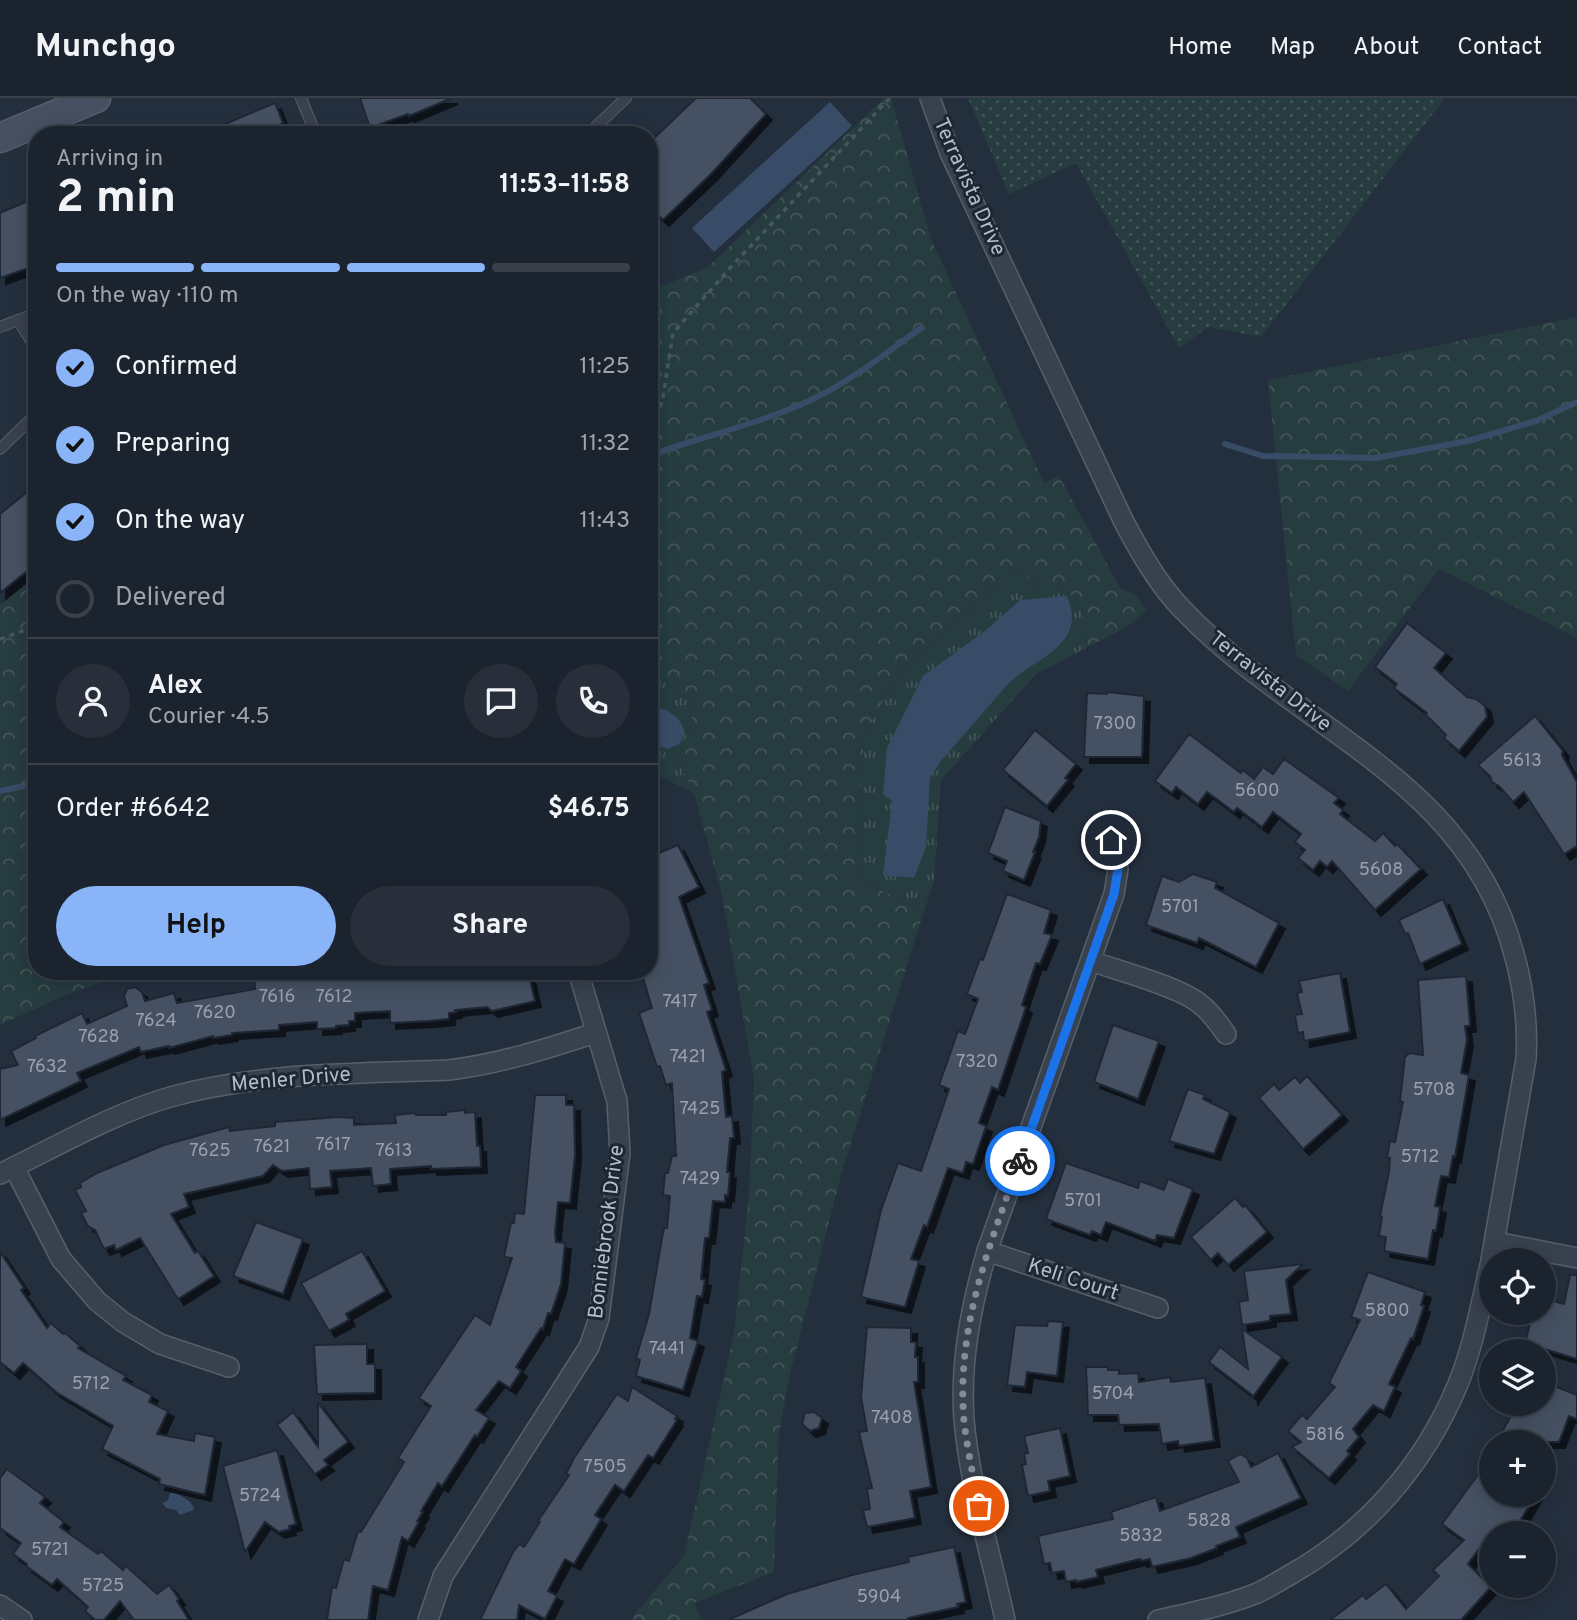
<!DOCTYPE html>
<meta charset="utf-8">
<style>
:root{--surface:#1b232e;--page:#282f3a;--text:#f1f3f6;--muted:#a0a4aa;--line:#39404a;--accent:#8ab4f8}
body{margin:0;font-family:Overpass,sans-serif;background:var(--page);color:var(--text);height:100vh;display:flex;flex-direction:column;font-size:26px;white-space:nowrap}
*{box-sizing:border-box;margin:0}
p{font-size:23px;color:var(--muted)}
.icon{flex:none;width:38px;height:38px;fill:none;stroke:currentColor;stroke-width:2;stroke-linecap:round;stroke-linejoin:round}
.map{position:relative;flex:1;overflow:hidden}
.side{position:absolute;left:28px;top:28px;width:630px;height:854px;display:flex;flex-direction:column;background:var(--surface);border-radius:28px;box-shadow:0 4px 18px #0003,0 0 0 2px var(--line)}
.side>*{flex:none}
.buttons{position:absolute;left:1479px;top:1150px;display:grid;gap:14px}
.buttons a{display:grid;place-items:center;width:77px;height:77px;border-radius:50%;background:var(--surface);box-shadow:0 4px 18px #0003,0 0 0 2px var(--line);font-size:35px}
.pin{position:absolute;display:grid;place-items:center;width:60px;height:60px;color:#fff;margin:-30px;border:4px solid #fff;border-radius:50%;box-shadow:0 2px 7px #0007}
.courier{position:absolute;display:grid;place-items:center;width:70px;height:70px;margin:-35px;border:5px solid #1a73e8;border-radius:50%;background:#fff;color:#222;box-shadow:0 2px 9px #0007}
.headline em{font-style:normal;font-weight:700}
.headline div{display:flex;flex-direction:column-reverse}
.headline{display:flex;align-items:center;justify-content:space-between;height:119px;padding:0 28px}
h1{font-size:46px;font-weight:700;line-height:52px}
.bar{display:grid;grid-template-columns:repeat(4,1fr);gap:10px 7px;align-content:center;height:84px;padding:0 28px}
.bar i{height:9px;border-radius:5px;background:var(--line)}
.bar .selected{background:var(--accent)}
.bar p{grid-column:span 4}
.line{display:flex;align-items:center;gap:18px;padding:0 28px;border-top:2px solid var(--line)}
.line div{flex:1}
.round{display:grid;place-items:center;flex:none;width:74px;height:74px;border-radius:37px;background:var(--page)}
ol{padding:0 28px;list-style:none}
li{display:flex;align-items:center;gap:21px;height:77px}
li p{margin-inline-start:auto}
li .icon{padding:7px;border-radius:50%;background:var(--accent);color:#111;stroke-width:4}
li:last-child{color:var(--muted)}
li i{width:38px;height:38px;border:4px solid var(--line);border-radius:50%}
.primary-button{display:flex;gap:14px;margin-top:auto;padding:14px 28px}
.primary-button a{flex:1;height:80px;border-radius:42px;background:var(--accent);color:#111;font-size:28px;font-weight:700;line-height:80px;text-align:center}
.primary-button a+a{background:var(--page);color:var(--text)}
header{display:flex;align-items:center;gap:42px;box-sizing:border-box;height:98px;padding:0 35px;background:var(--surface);border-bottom:2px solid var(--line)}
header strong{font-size:33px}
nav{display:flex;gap:38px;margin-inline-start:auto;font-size:24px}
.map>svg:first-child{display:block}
</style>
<header>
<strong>Munchgo</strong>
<nav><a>Home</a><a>Map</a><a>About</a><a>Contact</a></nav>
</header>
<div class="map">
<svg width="1577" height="1522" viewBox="0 0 1577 1522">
<defs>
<pattern id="grass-tufts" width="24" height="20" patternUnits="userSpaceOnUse" patternTransform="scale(1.75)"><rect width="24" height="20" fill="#263c3f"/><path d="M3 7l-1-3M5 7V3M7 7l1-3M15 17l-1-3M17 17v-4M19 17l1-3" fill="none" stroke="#435659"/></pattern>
<pattern id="forest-crowns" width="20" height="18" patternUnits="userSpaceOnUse" patternTransform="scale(1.75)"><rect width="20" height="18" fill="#263c3f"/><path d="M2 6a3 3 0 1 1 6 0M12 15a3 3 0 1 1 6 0" fill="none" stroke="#435659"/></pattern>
<pattern id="park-dots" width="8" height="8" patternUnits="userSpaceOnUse" patternTransform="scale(1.75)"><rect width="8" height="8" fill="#263c3f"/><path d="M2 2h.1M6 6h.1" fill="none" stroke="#435659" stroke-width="1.8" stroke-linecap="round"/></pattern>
<filter id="shadow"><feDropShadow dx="6" dy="6" stdDeviation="0" flood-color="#0009"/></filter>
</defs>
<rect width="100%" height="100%" fill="#242f3e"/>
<g fill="url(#grass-tufts)">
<path d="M 1017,469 C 1025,477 1033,487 1043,491 C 1051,495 1058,491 1066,494 C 1087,502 1085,532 1086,550 L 1036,576 L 941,682 L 934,784 L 924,813 L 856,780 L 864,639 L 899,573 Z"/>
<path d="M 649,577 C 660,583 676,588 684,596 C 702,613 686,642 676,658 L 694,695 L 649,673 Z"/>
</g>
<g fill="url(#forest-crowns)">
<path d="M 884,0 L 891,0 L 931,141 L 1044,385 L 1059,378 L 1120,490 L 1135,496 L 1147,513 L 1125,530 L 1086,550 C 1085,532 1086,498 1063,493 C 1058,492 1052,495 1047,493 C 1035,490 1026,477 1017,469 L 899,573 L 864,639 L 856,780 L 924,813 L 841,1077 L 790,1276 L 779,1334 L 774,1474 L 694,1505 L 701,1522 L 633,1522 L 635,1516 L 684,1458 L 734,1235 L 749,1096 L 754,981 L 722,797 L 694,695 L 676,658 C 686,642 702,613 684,596 C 676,588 660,583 649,577 L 649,193 L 707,170 Z"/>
<polygon points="1577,219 1577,540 1439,471 1348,593 1296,557 1268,282"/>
<polygon points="37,476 37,873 131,873 61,899 0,927 0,507"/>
</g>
<polygon fill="url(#park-dots)" points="968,0 1445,0 1261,239 1208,229 1179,250 1076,65 1009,96"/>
<g fill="#394c67">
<polygon points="830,4 852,28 714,154 692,130"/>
<path d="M 1067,498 C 1088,548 1037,558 1008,586 L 940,664 L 930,680 L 926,749 L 914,780 L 883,777 L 892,703 L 883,696 L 887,650 L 923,578 L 985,533 L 1020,502 Z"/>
<path d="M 649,606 C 666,612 681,616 685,636 L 679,646 L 668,651 L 649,645 Z"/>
<path d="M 170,1395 C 178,1394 194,1404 194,1412 L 180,1417 L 176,1412 L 166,1410 L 163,1405 L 168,1402 Z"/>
</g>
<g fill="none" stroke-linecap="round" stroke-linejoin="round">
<g stroke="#394c67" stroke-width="6">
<polyline points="1225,346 1263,358 1376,360 1468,343 1536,323 1577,304"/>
<path d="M 649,358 C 703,338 760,326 813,301 C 851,283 886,255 921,230"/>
<polyline points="0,693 37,685"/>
</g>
</g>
<g fill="#455162" stroke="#1f2835" stroke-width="2" filter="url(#shadow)">
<polygon points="360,0 452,0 409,18 408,16 370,30"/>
<polygon points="696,0 750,0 766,16 711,76 663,122 649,109 649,45"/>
<polygon points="275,5 283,25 281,26 285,37 199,37"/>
<polygon points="37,99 37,167 0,180 0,115"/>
<polygon points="37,386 37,453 30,459 36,466 0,495 0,416"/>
<polygon points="1407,525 1446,555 1434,570 1467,599 1476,601 1485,608 1487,619 1459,653 1444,640 1446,637 1426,617 1427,615 1394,590 1397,586 1375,569"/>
<polygon points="1107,594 1144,598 1142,659 1084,659 1087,595 1107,596"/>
<polygon points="1535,618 1563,653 1562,657 1577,684 1577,748 1564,756 1524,694 1513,704 1499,688 1492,684 1490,678 1478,667"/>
<polygon points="1035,632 1076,666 1065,680 1068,682 1047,708 1003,672"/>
<polygon points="1189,636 1241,675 1243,672 1254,681 1263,669 1273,676 1284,661 1339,700 1334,705 1343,712 1340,716 1375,743 1383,735 1395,748 1397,746 1421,771 1375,812 1332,763 1327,769 1320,763 1313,772 1298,760 1305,752 1295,744 1301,736 1273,714 1262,729 1237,710 1234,714 1207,694 1198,706 1176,689 1172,695 1155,683"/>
<polygon points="1005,709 1041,723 1039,739 1033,754 1035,754 1024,782 1003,773 1007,763 988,755"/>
<polygon points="678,747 699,789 679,799 709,885 704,887 712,912 707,914 726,972 722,974 726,1019 732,1018 734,1040 730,1040 727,1074 730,1074 728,1098 725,1097 725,1104 713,1103 709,1140 705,1140 701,1181 705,1182 702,1199 697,1198 690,1240 698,1243 683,1292 636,1278 640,1262 636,1260 649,1216 662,1140 664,1130 667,1130 670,1098 663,1097 665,1075 668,1075 672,1058 676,1058 672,985 666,987 660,968 657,969 639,915 652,910 641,873 649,873 649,759"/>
<polygon points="1193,776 1217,784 1215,790 1279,825 1256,869 1199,840 1197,845 1146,827 1162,778 1179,784"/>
<polygon points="1007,796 1051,812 1044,835 1052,837 1040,866 1036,865 1022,907 1026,909 998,992 992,989 979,1025 986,1028 973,1066 966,1064 963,1075 948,1070 927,1129 924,1127 911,1161 919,1163 905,1209 861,1199 881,1112 898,1065 921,1073 949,991 939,987 958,933 965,936 978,901 967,896 980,861 983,862"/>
<polygon points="1443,801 1462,846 1420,866 1408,835 1405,836 1399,822"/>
<polygon points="254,873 528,873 535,903 492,913 487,909 455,912 456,914 449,915 449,921 429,923 390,925 390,913 355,915 355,923 349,923 349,927 336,928 336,930 317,931 317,924 279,927 279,932 232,935 232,937 213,940 213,938 169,950 169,948 141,954 139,949 77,975 81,983 0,1022 0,971 18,967 11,953 36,940 35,938 82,915 87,926 127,908 124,898 127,891 135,889 142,894 145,903 174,895 177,905 255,891"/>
<polygon points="1340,875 1350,934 1304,943 1303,934 1298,935 1295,917 1302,916 1297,895 1302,894 1299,883"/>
<polygon points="1466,878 1470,928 1465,928 1467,942 1461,975 1469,977 1455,1059 1453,1058 1449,1079 1441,1078 1435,1108 1440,1109 1436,1133 1433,1132 1428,1161 1384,1153 1386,1139 1379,1138 1382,1119 1380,1118 1389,1074 1390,1060 1387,1060 1390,1043 1395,1044 1403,1004 1400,1003 1405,959 1410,955 1423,957 1418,882"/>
<polygon points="1113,927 1159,943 1138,1001 1094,984"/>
<polygon points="1307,978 1342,1017 1303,1051 1259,1000 1274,986 1279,992 1295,979 1300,985"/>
<polygon points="1188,991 1205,997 1203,1001 1230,1014 1214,1056 1169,1043"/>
<polygon points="535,997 566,997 566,1007 574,1007 575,1057 570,1105 558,1104 555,1135 556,1144 565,1145 561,1186 551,1216 548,1215 543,1231 541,1230 516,1269 521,1273 510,1290 499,1283 476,1312 489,1320 477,1339 475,1337 442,1388 438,1385 421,1413 423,1414 417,1423 419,1424 408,1443 402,1439 388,1492 373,1488 368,1522 327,1522 332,1489 336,1490 344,1461 349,1463 358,1433 361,1434 404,1364 398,1360 431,1308 419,1300 475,1217 490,1227 512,1160 504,1159 511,1125 514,1125 515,1115 524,1116"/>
<polygon points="465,1012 465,1015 475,1014 477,1048 480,1048 481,1069 431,1071 431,1068 390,1071 391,1086 373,1088 371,1070 330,1073 332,1089 310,1091 309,1070 282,1073 273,1067 263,1078 184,1096 189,1109 171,1116 195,1155 198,1153 214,1178 178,1201 140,1140 116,1152 114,1147 104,1151 95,1132 88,1128 81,1115 86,1113 75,1092 81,1089 80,1085 97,1075 164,1047 229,1029 230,1033 275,1028 275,1024 338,1019 354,1020 354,1027 396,1025 395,1017 415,1015 416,1017 446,1017 446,1014"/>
<polygon points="1066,1065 1138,1090 1140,1083 1164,1092 1168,1081 1193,1091 1174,1140 1157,1137 1155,1143 1106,1124 1101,1137 1092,1133 1090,1137 1046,1121"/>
<polygon points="1235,1100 1243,1109 1245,1107 1267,1134 1228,1167 1218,1155 1211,1162 1191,1139"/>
<polygon points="256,1124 303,1141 283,1196 233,1178"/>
<polygon points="362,1153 385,1193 346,1216 349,1222 329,1233 301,1185"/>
<polygon points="0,1154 24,1190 21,1192 47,1230 51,1225 63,1236 65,1235 80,1248 78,1250 126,1278 123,1282 152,1297 149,1304 168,1313 157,1336 194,1343 195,1335 215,1339 205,1397 159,1386 160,1381 102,1351 113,1328 56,1294 23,1265 14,1275 0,1264"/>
<polygon points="1303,1166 1286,1182 1291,1216 1270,1218 1270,1223 1242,1227 1239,1204 1248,1202 1244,1173"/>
<polygon points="1368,1174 1425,1194 1421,1207 1424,1208 1413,1241 1411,1240 1389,1286 1395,1289 1384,1313 1373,1307 1353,1331 1359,1339 1347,1353 1350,1356 1329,1380 1292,1349 1301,1344 1288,1333 1302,1317 1307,1321 1335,1289 1329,1285 1360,1222 1351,1219"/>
<polygon points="1570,1177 1577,1177 1577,1261 1525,1245 1533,1214 1544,1214 1544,1204 1546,1205 1547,1201 1564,1206"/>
<polygon points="1048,1223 1063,1224 1057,1278 1027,1274 1025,1289 1007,1287 1015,1227 1047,1228"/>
<polygon points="867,1229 911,1230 911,1244 916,1244 915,1259 918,1259 918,1284 914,1284 931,1389 910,1393 915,1420 867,1429 863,1412 870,1411 867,1391 872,1390 859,1334 867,1333 861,1299"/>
<polygon points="1242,1231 1282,1259 1252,1300 1252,1297 1209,1264 1220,1249 1248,1271"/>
<polygon points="367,1246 367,1266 375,1266 375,1295 317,1296 314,1247"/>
<polygon points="1086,1269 1108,1269 1108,1272 1119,1272 1119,1276 1138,1275 1139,1284 1170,1279 1171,1284 1205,1280 1214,1343 1179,1348 1178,1343 1162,1346 1159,1326 1119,1327 1118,1317 1088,1317"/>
<polygon points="1544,1284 1577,1297 1577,1321 1569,1318 1559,1344 1496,1344 1518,1306 1544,1306"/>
<polygon points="632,1289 677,1318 675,1321 677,1322 653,1360 648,1357 624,1393 615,1387 595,1417 601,1421 574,1466 565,1461 548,1493 557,1498 545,1521 519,1507 517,1522 480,1522 512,1456 519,1446 524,1449 540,1424 538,1423 569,1377 566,1376 574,1360 617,1296 628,1303"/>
<polygon points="318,1305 348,1344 324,1362 328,1367 315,1376 277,1327 293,1314 318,1349"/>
<polygon points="814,1314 822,1320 819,1330 810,1333 802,1326 805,1315"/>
<polygon points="1060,1330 1070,1378 1048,1383 1050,1393 1028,1398 1022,1367 1026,1366 1024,1356 1028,1355 1024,1338"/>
<polygon points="277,1352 296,1426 289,1428 290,1431 279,1434 265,1424 245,1454 223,1368"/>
<polygon points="1278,1355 1301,1400 1236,1429 1240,1439 1216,1448 1217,1450 1191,1460 1152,1469 1150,1461 1141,1463 1140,1461 1096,1472 1098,1479 1076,1484 1076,1482 1066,1484 1064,1473 1052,1475 1050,1465 1044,1466 1038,1438 1113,1421 1111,1414 1156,1399 1160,1413 1239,1384 1228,1363 1240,1356 1247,1360 1251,1369"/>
<polygon points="1491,1359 1491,1396 1536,1396 1519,1425 1533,1435 1491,1435 1468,1466 1491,1489 1461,1522 1330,1522 1363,1497 1366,1501 1386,1486 1406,1511 1439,1478 1433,1472 1464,1442 1442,1426"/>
<polygon points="7,1371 45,1399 40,1405 64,1424 60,1429 98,1456 101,1453 123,1472 126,1468 157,1496 169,1487 179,1501 177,1503 189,1522 134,1522 120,1503 104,1522 95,1522 85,1513 88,1509 57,1481 52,1487 26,1468 27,1466 13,1456 21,1445 0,1430 0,1380"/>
<polygon points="954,1449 966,1504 957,1506 958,1509 908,1520 908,1522 728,1522 787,1496 852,1477 909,1464 908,1459"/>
</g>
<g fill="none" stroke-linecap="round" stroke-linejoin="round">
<g stroke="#565f6c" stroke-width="12">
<g id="lane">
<polyline points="301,0 316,37"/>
<polyline points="587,37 626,0"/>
<polyline points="18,222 37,252"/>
<polyline points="0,229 37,215"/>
<polyline points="0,351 33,319 37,313"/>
</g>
</g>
<g stroke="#565f6c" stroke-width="22">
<g id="street">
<path d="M 930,0 L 950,55 L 1124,424 C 1140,454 1159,488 1183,512 C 1297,632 1468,680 1514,856 C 1524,891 1528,924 1526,961 L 1491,1162"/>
<path d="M 1091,863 C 1119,873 1180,889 1200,906 C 1211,914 1218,925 1226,936"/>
<polyline points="14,1069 61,1161 97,1203 123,1224 160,1246 229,1269"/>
<path d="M 0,1076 C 56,1049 115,1014 174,998 C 263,974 357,976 449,972 C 499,966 546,951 595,935"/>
<polyline points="1496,1144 1577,1160"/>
<polyline points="987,1153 1158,1210"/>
<polyline points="0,1507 22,1522"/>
<polyline points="428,1522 443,1478 589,1249 599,1220 620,1055 617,1003 578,873"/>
<path d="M 1005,1522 C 991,1456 970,1389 964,1322 C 960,1264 971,1208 987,1153 L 1114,796 L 1118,771 L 1111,742"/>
<path d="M 1158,1522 C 1190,1515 1224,1508 1255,1496 C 1267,1491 1277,1484 1288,1478 C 1365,1435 1424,1368 1458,1286 C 1474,1247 1481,1204 1491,1163"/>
</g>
</g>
<g stroke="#565f6c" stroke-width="31">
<polyline id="secondary" points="0,40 96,0"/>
</g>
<g stroke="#44595c" stroke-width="3.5" stroke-dasharray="5 5" stroke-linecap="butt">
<polyline points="649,312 662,305 673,235 730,170 890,0"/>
<polyline points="0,541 37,528"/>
</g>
<use href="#lane" stroke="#38414e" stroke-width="10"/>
<use href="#street" stroke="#38414e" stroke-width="19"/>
<use href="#secondary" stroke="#465061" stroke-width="28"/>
</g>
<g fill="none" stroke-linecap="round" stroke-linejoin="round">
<path stroke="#828b98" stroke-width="7" stroke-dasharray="0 12.6" d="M 979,1408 C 974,1380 967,1351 964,1323 C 956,1230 989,1148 1020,1063"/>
<polyline stroke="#1a73e8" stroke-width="9" points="1020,1063 1114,796 1118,771 1111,742"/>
</g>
<g text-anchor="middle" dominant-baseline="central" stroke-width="6" stroke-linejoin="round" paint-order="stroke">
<g font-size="18" fill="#98a1af">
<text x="1115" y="626">7300</text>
<text x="1522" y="663">5613</text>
<text x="1257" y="693">5600</text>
<text x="1381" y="772">5608</text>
<text x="1180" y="809">5701</text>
<text x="277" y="899">7616</text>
<text x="334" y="899">7612</text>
<text x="680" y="904">7417</text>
<text x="215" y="915">7620</text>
<text x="156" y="923">7624</text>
<text x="99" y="939">7628</text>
<text x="688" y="959">7421</text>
<text x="977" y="964">7320</text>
<text x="47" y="969">7632</text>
<text x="1434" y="992">5708</text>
<text x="700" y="1011">7425</text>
<text x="333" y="1047">7617</text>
<text x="272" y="1049">7621</text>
<text x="210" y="1053">7625</text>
<text x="394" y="1053">7613</text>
<text x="1420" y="1059">5712</text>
<text x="700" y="1081">7429</text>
<text x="1083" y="1103">5701</text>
<text x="1387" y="1213">5800</text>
<text x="667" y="1251">7441</text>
<text x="91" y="1286">5712</text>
<text x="1113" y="1296">5704</text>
<text x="892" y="1320">7408</text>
<text x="1325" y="1337">5816</text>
<text x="605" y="1369">7505</text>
<text x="260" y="1398">5724</text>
<text x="1209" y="1423">5828</text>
<text x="1141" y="1438">5832</text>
<text x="50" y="1452">5721</text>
<text x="103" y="1488">5725</text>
<text x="879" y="1499">5904</text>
</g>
<g font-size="21" fill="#b4bcc9" stroke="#1d2633">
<text transform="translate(969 89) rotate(66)">Terravista Drive</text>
<text transform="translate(1270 584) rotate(38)">Terravista Drive</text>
<text transform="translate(291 982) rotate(-5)">Menler Drive</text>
<text transform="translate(607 1134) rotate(-83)">Bonniebrook Drive</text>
<text transform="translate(1073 1182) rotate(18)">Keli Court</text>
</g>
</g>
</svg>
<div class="buttons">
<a><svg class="icon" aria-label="locate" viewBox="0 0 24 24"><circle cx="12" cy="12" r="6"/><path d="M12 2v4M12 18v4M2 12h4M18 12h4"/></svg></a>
<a><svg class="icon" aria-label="layers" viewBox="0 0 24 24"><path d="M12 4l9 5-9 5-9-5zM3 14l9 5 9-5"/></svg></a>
<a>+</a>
<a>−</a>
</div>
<div class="pin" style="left:979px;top:1408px;background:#ea580c"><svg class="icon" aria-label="bag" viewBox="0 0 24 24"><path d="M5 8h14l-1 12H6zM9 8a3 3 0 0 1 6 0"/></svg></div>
<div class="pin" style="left:1111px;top:742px;background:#1f2937"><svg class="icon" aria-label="home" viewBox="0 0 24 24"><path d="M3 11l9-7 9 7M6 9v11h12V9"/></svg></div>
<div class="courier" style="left:1020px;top:1063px"><svg class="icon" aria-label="bike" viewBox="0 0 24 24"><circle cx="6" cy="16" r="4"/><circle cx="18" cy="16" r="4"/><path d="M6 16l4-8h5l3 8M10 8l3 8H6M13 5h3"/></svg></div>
<section class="side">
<div class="headline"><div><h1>2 min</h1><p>Arriving in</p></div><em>11:53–11:58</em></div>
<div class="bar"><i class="selected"></i><i class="selected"></i><i class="selected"></i><i></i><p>On the way · 110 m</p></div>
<ol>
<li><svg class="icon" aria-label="check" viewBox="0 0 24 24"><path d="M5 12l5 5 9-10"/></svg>Confirmed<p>11:25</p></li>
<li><svg class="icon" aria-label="check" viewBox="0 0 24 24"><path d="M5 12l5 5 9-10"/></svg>Preparing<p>11:32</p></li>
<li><svg class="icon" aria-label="check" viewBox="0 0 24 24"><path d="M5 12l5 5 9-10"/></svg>On the way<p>11:43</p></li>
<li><i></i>Delivered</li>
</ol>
<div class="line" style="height:126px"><a class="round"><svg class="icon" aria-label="person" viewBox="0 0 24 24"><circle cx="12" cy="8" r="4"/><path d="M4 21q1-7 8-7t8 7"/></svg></a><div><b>Alex</b><p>Courier · 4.5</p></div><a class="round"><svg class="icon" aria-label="chat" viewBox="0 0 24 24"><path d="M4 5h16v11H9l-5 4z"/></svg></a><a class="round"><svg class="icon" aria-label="phone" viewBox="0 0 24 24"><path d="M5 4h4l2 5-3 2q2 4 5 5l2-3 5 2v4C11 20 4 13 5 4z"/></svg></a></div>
<div class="line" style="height:91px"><div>Order #6642</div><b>$46.75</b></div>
<div class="primary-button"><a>Help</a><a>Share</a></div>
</section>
</div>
